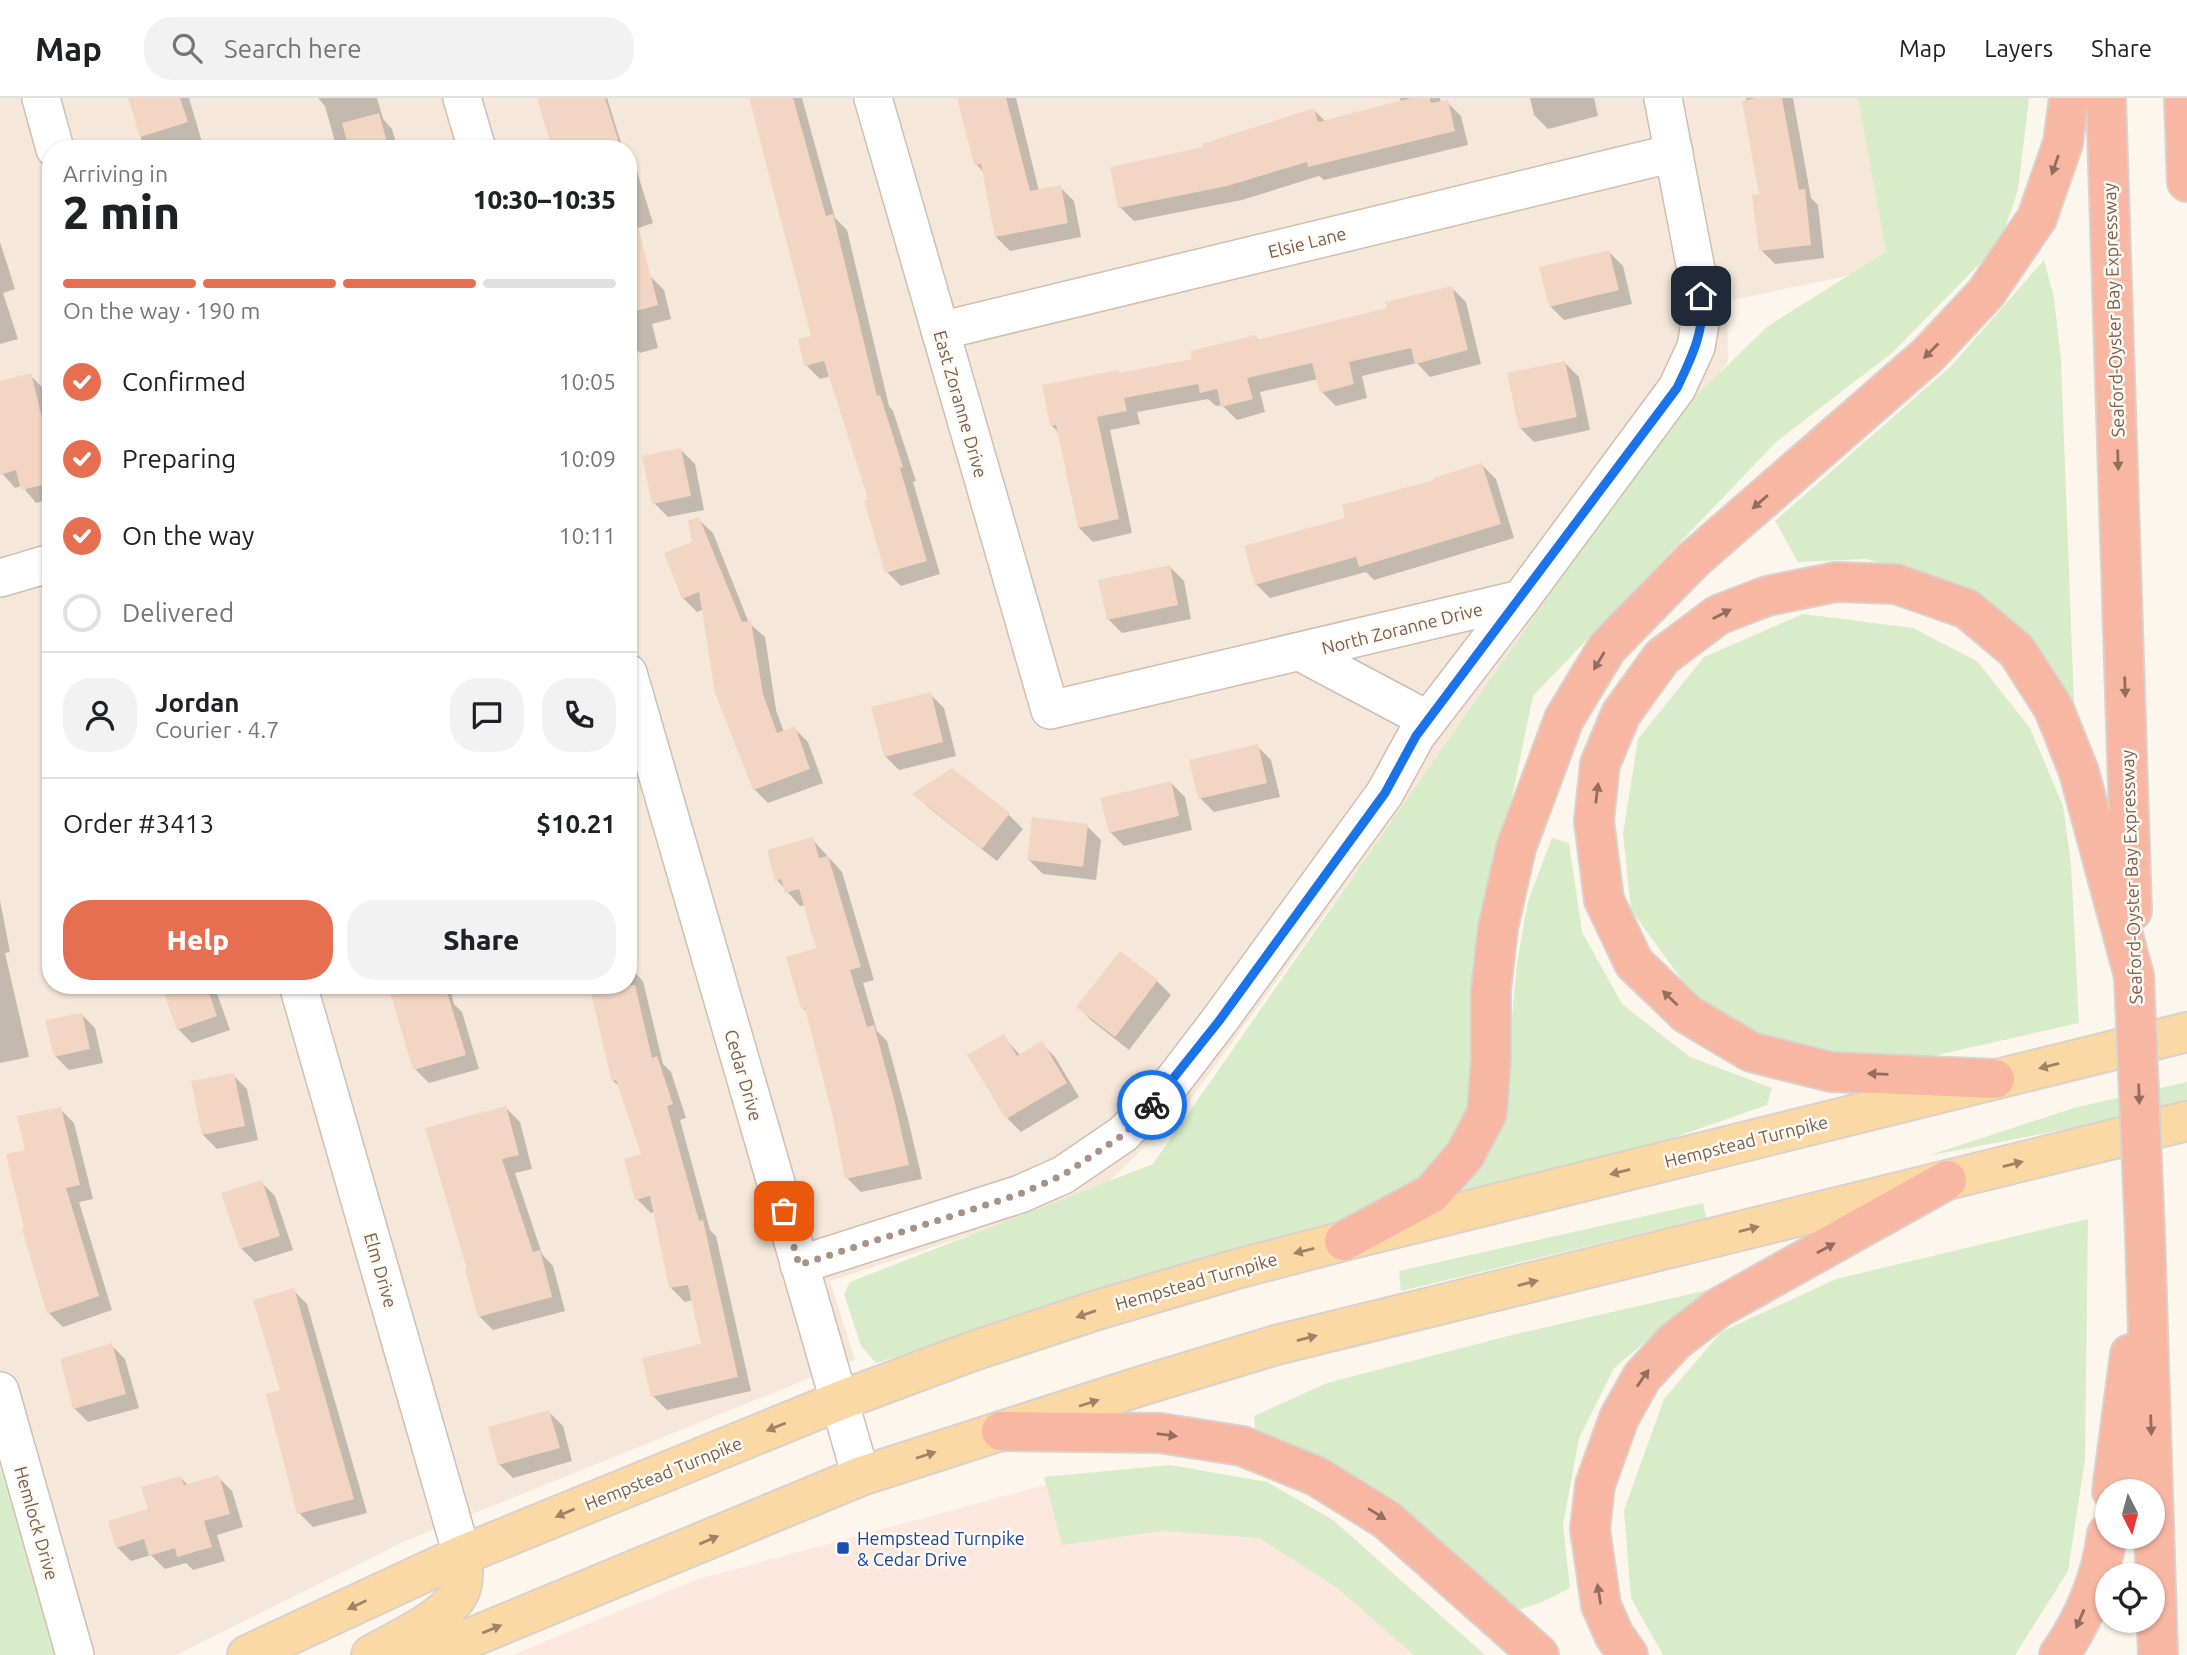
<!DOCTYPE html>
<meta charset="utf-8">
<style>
:root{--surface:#fff;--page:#f2f2f2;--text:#202124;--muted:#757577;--line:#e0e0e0;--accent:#e76f51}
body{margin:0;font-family:Ubuntu,sans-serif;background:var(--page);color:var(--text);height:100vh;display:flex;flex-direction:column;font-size:26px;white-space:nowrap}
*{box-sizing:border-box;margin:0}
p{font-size:23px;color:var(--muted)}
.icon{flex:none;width:38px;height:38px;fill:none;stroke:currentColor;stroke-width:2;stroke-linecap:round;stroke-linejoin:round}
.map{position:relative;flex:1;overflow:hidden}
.side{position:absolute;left:42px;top:42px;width:595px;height:854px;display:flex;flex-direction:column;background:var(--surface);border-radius:28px;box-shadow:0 2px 5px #0004}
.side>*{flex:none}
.needle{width:46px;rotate:174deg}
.tools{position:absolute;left:2095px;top:1381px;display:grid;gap:14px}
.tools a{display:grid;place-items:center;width:70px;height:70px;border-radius:50%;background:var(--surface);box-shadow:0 2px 5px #0004;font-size:35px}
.pin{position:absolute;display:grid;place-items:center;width:60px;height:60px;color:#fff;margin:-30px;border-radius:14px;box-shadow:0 4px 10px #0006}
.courier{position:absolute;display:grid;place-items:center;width:70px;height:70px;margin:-35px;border:5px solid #1a73e8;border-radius:50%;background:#fff;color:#222;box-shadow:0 2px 9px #0007}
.headline em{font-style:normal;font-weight:800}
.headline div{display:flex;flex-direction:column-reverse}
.headline{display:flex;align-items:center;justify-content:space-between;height:119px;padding:0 21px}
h1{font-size:46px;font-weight:800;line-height:52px}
.bar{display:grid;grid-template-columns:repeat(4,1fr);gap:10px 7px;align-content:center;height:84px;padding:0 21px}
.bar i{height:9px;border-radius:5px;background:var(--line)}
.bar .active{background:var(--accent)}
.bar p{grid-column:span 4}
.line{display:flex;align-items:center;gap:18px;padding:0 21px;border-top:2px solid var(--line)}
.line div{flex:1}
.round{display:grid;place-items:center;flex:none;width:74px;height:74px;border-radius:28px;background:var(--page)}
ol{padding:0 21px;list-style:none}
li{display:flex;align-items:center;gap:21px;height:77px}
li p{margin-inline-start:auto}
li .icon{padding:7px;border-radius:50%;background:var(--accent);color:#fff;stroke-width:4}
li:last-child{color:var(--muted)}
li i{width:38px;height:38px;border:4px solid var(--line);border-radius:50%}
.action{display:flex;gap:14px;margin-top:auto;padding:14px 21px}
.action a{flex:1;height:80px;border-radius:28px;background:var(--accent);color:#fff;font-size:28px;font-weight:800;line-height:80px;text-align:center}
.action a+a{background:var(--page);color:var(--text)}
header{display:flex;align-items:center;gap:42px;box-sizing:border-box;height:98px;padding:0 35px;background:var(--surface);border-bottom:2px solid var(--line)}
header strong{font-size:33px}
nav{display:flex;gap:38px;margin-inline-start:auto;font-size:24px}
.search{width:490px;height:63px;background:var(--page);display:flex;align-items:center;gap:18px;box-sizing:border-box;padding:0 24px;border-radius:28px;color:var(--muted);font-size:26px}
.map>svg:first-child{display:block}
</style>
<header>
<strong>Map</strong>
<div class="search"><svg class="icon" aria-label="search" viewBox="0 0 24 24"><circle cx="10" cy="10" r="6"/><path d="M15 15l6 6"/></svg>Search here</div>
<nav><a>Map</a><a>Layers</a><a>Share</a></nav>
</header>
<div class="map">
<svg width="2187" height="1557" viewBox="0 0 2187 1557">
<rect width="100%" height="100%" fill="#fdf6ec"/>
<path fill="#f5e8da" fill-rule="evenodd" d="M 0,0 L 1868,0 L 1899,167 L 1727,203 L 1728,263 L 1182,1013 L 1097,1095 L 830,1183 L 855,1262 L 405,1443 L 176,1557 L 57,1557 L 0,1371 ZM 51,51 L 628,51 L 628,887 L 51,887 Z"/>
<polygon fill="#fde8e0" points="1137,1371 1289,1434 1441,1557 512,1557 695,1482 1045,1387"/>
<g fill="#d8ecc9">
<polygon points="1858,0 2029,0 2018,92 2000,145 1893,254 1776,344 1533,598 1488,816 1473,1019 1438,1071 1386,1110 876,1265 861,1248 844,1196 850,1184 1153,1066 1671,322 1768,228 1886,154"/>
<polygon points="2044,162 2054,200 2061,262 2074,606 2037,545 1960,488 1866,461 1798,464 1775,423 1951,268"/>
<polygon points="1803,516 1913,530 1977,563 2030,630 2063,708 2071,766 2079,925 1888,968 1782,954 1706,915 1631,812 1623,736 1638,641 1704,559"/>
<polygon points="1552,740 1569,745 1582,834 1622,906 1690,959 1772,990 1767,1007 1664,1043 1462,1094 1491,1049 1506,984 1517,864 1528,803"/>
<polygon points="2187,984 2187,1008 1927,1058 2074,1010"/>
<polygon points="1703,1105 1706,1120 1401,1193 1399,1173"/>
<polygon points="2088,1121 2085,1361 2068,1473 2015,1557 1663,1557 1631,1500 1624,1412 1664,1301 1721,1234 1836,1181"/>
<polygon points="1708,1192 1614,1270 1579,1340 1563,1427 1570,1490 1540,1505 1515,1513 1413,1418 1323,1365 1256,1340 1254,1318 1327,1285 1508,1238"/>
<polygon points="1170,1367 1267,1384 1333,1422 1485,1557 1414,1557 1336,1489 1259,1440 1162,1433 1062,1447 1044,1379"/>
<polygon points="0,1371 57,1557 0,1557"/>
</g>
<g fill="#0003">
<polygon points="129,0 189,0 204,51 144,51"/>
<polygon points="318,0 377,0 383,21 392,31 398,51 337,51 325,8"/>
<polygon points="539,0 607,0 623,51 566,51"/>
<polygon points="751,0 802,0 835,120 847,132 889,308 893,313 916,383 913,384 940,476 901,488 887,474 870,402 831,278 820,281 806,267 813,240"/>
<polygon points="959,0 1016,0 1039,93 1060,89 1074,103 1081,139 1010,153 996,139 984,75 976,66"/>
<polygon points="1400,0 1440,0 1441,5 1447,4 1461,18 1468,47 1324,82 1319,78 1242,102 1134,123 1120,109 1205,51 1314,12 1326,24 1401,4"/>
<polygon points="1530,0 1594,0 1598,18 1548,31 1534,17"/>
<polygon points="1746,0 1793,0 1811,100 1818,107 1824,160 1775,166 1761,152 1761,98"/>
<polygon points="628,58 634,64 653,125 630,133 650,178 664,192 671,221 652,226 658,250 640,255 628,243"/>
<polygon points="0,144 15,191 3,195 18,241 0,246"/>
<polygon points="1609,154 1623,168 1632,206 1564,222 1550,208"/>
<polygon points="1452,190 1466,204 1481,266 1430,279 1417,265 1362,278 1367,300 1336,308 1322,294 1318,281 1260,294 1265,314 1237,322 1222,307 1216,308 1208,301 1137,314 1140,326 1110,332 1132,435 1093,444 1079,430 1059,335 1051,327 1118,274 1121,276 1194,263 1255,239 1260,243 1389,211"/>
<polygon points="1565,265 1579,279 1590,332 1534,344 1520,330"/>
<polygon points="30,277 44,291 51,318 51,401 36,405 22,388 15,390 0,373 0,284"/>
<polygon points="681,352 695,366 704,412 668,419 654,405"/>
<polygon points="1482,367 1496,381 1514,440 1374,482 1366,474 1270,500 1256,486 1347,422 1436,383"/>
<polygon points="698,421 713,435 749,525 765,539 776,612 784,634 794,630 808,644 823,685 768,705 754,691 704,511 697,514 683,500"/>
<polygon points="1170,469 1184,483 1191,521 1122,535 1108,521"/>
<polygon points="930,596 944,610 956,658 899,672 885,658"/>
<polygon points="1257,648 1271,662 1280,699 1214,714 1200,700"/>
<polygon points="952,672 1009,717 1023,731 997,763 929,710 915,696"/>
<polygon points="1171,685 1185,699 1192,732 1124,748 1110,734"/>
<polygon points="1087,728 1101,742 1096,782 1043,776 1029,762"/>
<polygon points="812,741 842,774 874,882 863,885 877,933 887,943 908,1021 922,1081 861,1094 847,1080 835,1019 808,915 803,910 818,851 805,807 800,808 777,782"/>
<polygon points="0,802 10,854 5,855 29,959 0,965"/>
<polygon points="1120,855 1157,883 1171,897 1129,952 1092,923 1078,909"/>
<polygon points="628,861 630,870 643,883 663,966 671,974 686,1020 680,1022 710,1132 716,1138 751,1293 667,1312 653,1298 703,1247 693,1202 685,1204 671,1190 655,1114 651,1115 637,1101 643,1058 620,989 613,983 628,887"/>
<polygon points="163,887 214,887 230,932 192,945 178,931"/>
<polygon points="390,887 449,887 454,906 462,914 479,971 429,985 415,971"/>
<polygon points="81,916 95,930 103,965 69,972 55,958"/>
<polygon points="1003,938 1021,958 1041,945 1055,959 1079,999 1021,1034 1007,1020"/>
<polygon points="233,977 247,991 258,1042 217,1051 203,1037"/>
<polygon points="506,1010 520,1024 532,1071 515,1075 542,1156 553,1168 565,1213 493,1232 479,1218"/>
<polygon points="60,1011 74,1025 93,1101 79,1104 112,1212 63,1229 49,1215 26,1131 27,1053"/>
<polygon points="261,1084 275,1098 293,1152 255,1164 241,1150"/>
<polygon points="293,1192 307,1206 367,1415 313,1429 299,1415 282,1294"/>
<polygon points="111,1247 125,1261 139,1310 88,1324 74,1310"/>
<polygon points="549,1314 563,1328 572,1363 513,1380 499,1366"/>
<polygon points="218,1379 232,1393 243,1429 217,1437 225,1463 193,1472 186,1465 165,1471 151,1457 131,1463 117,1449 181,1380 189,1388"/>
</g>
<g fill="#f3d5c3">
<polygon points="128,0 180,0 188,24 140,39"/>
<polygon points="537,0 605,0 621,51 552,51"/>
<polygon points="749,0 793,0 826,118 833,116 877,298 880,297 903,369 900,370 927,463 885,475 864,402 868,401 824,263 804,268 798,241 811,238"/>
<polygon points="957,0 1006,0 1030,93 1061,87 1068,125 995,139 981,66 974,67"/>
<polygon points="1411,0 1430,0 1431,5 1448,2 1455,33 1308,69 1307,64 1227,88 1118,110 1110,69 1203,49 1202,46 1314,10 1318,24"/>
<polygon points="1756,0 1782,0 1799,92 1805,91 1811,147 1759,153 1752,97 1759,96 1742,3"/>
<polygon points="379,15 389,51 349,51 342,25"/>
<polygon points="638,128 658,207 628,215 628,129"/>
<polygon points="1609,152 1619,192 1549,209 1539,169"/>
<polygon points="1452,188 1468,252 1415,266 1411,250 1349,264 1354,286 1320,295 1312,265 1247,280 1253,301 1221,309 1217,291 1200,295 1198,286 1124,300 1127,313 1097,319 1119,421 1078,430 1056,327 1050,328 1042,287 1119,272 1119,275 1192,261 1190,253 1256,237 1257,242 1387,210 1385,204"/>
<polygon points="1565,263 1577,319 1519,331 1507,275"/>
<polygon points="31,275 51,357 51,385 21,392 16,372 0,377 0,283"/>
<polygon points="681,350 691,398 652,406 642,358"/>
<polygon points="1482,365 1501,426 1359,469 1356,459 1255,487 1244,448 1345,420 1342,407 1434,382 1433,380"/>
<polygon points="699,419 742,524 751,523 763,596 777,635 795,628 810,671 753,692 715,595 699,494 682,501 664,455 692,444 688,422"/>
<polygon points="1170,467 1178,507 1107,522 1098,482"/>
<polygon points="931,594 943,644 884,659 871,609"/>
<polygon points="1258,646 1267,685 1198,701 1189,662"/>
<polygon points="952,670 1010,715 982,751 912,696"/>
<polygon points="1171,683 1179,718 1109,735 1100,700"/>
<polygon points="1032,719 1088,726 1083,769 1027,762"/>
<polygon points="813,739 819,760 828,758 861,869 850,872 867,929 874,927 895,1005 909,1067 845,1081 833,1019 805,910 801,911 786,859 816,850 799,791 785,795 781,781 775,783 767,752"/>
<polygon points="1120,853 1158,882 1115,939 1076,909"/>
<polygon points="161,887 206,887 217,918 177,932"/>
<polygon points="388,887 445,887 466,957 413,972"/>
<polygon points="589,887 635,887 652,960 657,958 673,1006 667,1008 699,1123 703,1122 738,1279 651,1299 642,1260 701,1246 688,1187 669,1190 650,1098 635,1102 624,1061 641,1056 616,982 612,984"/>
<polygon points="82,915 90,951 54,959 45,922"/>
<polygon points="1004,936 1017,958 1042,943 1067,985 1006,1021 967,957"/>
<polygon points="234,975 245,1028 202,1037 191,983"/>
<polygon points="506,1008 519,1057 502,1061 533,1154 540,1152 552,1199 478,1219 465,1171 467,1171 425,1030"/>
<polygon points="61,1009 80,1087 66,1090 99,1198 47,1216 22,1131 24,1130 6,1056 25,1052 17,1018"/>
<polygon points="262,1082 280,1138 240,1151 221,1095"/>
<polygon points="294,1190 354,1401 297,1416 266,1296 280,1292 253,1202"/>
<polygon points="112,1245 126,1296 73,1311 60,1261"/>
<polygon points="549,1312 560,1350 498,1367 488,1329"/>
<polygon points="219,1377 230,1416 204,1423 212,1449 177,1459 175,1450 149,1458 144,1441 116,1450 108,1423 148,1411 141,1389 181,1378 184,1387"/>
</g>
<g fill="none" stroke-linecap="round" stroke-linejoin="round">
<g stroke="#d1beb0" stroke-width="40">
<g id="street">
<polyline points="41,0 55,51"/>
<polyline points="462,0 477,51"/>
<polyline points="873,0 1050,612 1521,501 1677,290 1696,249 1703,208 1663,0"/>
<polyline points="940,233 1674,55"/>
<polyline points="0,480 51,465"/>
<polyline points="1300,554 1428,622"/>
<polyline points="628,575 861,1378"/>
<polyline points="298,887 462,1457"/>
<polyline points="799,1167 1020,1096 1063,1077 1123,1036 1163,996 1219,923 1385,695 1416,638 1521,501"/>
<polyline points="0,1293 75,1557"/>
</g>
</g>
<g stroke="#dad1cd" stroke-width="42">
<g id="primary">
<polyline points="247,1557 462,1457 839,1303 973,1253 1097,1212 1233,1172 1344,1143 2187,934"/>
<path d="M 371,1557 C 396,1542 452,1519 461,1490 C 464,1480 463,1468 462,1457"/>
<polyline points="429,1557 861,1378 1141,1288 1276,1247 2187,1023"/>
</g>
</g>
<g stroke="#dad1cd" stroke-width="42">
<g id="highway">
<polyline points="2106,0 2132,813"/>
<polyline points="2184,0 2187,84"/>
<polyline points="1995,981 1831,974 1751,954 1687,916 1634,865 1604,802 1594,723 1600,666 1621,616 1662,559 1718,517 1767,498 1836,484 1896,486 1967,511 2017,553 2054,611 2079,674 2134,878"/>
<polyline points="2145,1136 2158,1557"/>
<polyline points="1344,1143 1431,1096 1465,1057 1487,1015 1491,961 1491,892 1498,830 1516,750 1564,621 1607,550 1693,462 1928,257 1986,195 2037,120 2063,45 2069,0"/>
<polyline points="1001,1333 1160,1335 1242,1348 1316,1378 1387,1422 1539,1557"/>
<polyline points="2112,1393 2130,1256"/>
<polyline points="1628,1557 1614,1537 1601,1507 1590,1431 1595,1387 1619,1320 1642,1279 1675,1243 1718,1210 1947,1082"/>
<path d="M 2059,1557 C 2084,1522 2102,1478 2107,1436"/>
</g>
</g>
<use href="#street" stroke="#fff" stroke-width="37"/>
<use href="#primary" stroke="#fbd9a5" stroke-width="38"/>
<use href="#highway" stroke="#f7b7a3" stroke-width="38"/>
<g stroke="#dad1cd" stroke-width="42" stroke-linecap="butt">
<polyline id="highway-bridge" points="2134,878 2145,1136"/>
</g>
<use href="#highway-bridge" stroke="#f7b7a3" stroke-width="38"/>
</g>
<defs><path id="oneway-solid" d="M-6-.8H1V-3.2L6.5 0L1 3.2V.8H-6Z" transform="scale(1.75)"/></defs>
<g fill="#936e5e">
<use href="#oneway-solid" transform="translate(2055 67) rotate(109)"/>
<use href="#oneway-solid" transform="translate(1931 253) rotate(135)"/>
<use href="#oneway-solid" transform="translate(2118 362) rotate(88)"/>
<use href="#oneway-solid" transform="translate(1760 404) rotate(139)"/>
<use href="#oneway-solid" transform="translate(1722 516) rotate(-27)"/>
<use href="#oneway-solid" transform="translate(1599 563) rotate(121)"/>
<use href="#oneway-solid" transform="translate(2125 589) rotate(88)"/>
<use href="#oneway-solid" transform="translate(1597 695) rotate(-83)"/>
<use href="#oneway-solid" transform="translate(1670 900) rotate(-136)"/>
<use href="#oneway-solid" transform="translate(1878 976) rotate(-178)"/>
<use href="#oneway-solid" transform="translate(2139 996) rotate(88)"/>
<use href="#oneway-solid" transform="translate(1826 1150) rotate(-29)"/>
<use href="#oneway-solid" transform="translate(1643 1280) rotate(-55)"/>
<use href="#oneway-solid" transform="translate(2151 1327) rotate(88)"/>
<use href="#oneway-solid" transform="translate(1167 1337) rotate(7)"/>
<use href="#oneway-solid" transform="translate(1377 1416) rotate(32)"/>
<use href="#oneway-solid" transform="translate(1599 1496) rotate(-99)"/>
<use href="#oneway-solid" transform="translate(2080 1521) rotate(113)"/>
</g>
<g fill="#a18267">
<use href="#oneway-solid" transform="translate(2049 968) rotate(166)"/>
<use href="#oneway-solid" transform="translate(2013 1066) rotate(-14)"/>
<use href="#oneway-solid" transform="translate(1620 1074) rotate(166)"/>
<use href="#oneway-solid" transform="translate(1749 1131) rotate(-14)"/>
<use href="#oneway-solid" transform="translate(1304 1153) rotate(166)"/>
<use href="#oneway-solid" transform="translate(1528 1185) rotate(-14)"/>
<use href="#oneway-solid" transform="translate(1086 1216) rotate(161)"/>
<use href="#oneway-solid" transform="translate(1307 1240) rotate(-14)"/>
<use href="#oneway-solid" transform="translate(1089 1305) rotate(-18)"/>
<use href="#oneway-solid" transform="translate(776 1329) rotate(158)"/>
<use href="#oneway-solid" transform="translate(926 1357) rotate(-18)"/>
<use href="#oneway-solid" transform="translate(565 1415) rotate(157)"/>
<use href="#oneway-solid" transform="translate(709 1442) rotate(-23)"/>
<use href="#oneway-solid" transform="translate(357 1507) rotate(155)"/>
<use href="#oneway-solid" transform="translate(492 1531) rotate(-22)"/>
</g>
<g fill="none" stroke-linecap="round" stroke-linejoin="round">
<polyline stroke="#a89285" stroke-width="7" stroke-dasharray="0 12.6" points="784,1113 799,1167 1020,1096 1063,1077 1123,1037 1152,1007"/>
<path stroke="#1a73e8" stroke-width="9" d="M 1152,1007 L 1219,923 L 1385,695 L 1416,638 L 1677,290 C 1691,261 1706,231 1701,198"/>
</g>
<rect fill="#1a4fb4" stroke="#fffaf3" stroke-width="2.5" x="836" y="1443" width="14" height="14" rx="3.5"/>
<g text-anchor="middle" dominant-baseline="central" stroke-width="5" stroke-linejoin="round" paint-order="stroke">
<g font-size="18" fill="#7a5c4d" stroke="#fffaf3">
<text transform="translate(1307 144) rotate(-14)">Elsie Lane</text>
<text transform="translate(2113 212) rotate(-92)">Seaford-Oyster Bay Expressway</text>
<text transform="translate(961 306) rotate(74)">East Zoranne Drive</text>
<text transform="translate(1402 530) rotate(-14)">North Zoranne Drive</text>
<text transform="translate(2131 779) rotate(-92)">Seaford-Oyster Bay Expressway</text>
<text transform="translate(744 977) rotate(74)">Cedar Drive</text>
<text transform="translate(1746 1043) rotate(-14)">Hempstead Turnpike</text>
<text transform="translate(381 1172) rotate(74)">Elm Drive</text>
<text transform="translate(1196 1183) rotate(-16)">Hempstead Turnpike</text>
<text transform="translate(663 1375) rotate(-22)">Hempstead Turnpike</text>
<text transform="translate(37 1425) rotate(74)">Hemlock Drive</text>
</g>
<g font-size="18" fill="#164399" stroke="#fffaf3" text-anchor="start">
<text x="857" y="1440">Hempstead Turnpike<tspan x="857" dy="21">&amp; Cedar Drive</tspan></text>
</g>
</g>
</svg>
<div class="tools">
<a><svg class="needle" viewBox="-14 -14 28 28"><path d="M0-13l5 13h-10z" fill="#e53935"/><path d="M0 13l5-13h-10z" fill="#757577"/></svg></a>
<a><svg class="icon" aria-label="locate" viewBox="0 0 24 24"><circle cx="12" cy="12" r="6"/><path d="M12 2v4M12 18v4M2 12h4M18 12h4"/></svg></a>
</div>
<div class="pin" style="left:784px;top:1113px;background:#ea580c"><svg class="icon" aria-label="bag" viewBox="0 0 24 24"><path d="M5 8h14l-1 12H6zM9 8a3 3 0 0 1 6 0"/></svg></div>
<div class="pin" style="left:1701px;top:198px;background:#1f2937"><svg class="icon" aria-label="home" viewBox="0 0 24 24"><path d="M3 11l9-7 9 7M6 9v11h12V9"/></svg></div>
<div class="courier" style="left:1152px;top:1007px"><svg class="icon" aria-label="bike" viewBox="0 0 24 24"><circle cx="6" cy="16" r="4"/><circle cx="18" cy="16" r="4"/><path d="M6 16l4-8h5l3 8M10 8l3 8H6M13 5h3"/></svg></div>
<section class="side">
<div class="headline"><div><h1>2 min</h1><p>Arriving in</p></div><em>10:30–10:35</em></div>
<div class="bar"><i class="active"></i><i class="active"></i><i class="active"></i><i></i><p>On the way · 190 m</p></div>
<ol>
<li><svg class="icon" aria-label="check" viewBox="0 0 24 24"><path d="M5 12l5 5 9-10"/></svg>Confirmed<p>10:05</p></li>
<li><svg class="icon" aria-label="check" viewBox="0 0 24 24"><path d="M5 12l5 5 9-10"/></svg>Preparing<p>10:09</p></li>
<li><svg class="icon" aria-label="check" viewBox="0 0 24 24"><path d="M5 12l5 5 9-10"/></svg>On the way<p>10:11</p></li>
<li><i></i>Delivered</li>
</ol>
<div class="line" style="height:126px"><a class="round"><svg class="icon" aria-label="person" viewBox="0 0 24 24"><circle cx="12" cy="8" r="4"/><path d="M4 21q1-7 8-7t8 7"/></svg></a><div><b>Jordan</b><p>Courier · 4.7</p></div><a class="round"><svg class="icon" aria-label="chat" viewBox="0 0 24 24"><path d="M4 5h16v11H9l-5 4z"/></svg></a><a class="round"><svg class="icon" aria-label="phone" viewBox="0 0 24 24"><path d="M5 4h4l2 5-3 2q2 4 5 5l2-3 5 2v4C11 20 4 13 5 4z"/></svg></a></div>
<div class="line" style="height:91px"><div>Order #3413</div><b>$10.21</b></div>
<div class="action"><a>Help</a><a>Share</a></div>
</section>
</div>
